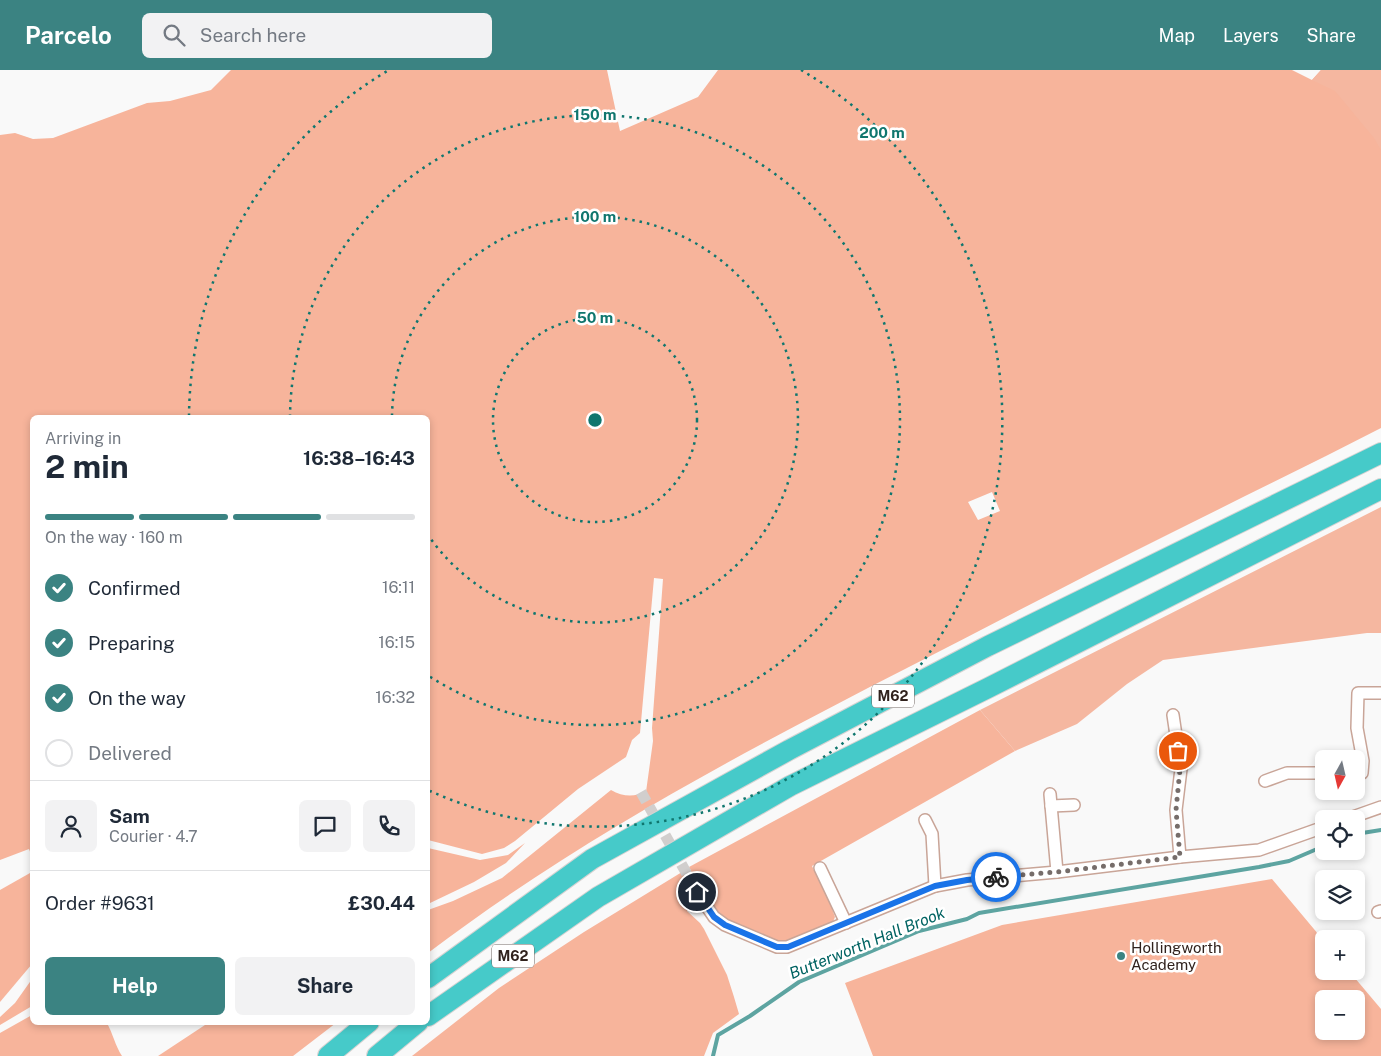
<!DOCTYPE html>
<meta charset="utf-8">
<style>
:root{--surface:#fff;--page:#f2f2f3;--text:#1f2937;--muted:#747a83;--line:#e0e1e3;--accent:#3b8382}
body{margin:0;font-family:"Public Sans",sans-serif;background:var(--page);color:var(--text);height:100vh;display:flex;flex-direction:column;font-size:19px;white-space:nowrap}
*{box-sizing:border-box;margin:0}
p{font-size:16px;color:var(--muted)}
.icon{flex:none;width:28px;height:28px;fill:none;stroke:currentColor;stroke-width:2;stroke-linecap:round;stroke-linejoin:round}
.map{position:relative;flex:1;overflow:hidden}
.side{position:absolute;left:30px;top:345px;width:400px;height:610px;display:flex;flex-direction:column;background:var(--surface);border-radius:8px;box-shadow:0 2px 8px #0003}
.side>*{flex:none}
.needle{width:32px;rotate:188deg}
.buttons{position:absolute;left:1315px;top:680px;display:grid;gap:10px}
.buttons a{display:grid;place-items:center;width:50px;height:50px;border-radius:8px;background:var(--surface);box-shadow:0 2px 8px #0003;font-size:25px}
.pin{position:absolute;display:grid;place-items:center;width:42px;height:42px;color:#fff;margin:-21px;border:2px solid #fff;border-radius:50%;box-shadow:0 1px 5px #0007}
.courier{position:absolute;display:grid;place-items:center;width:50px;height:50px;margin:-25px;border:4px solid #1a73e8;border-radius:50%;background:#fff;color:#222;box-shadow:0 1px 6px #0007}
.head em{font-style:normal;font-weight:700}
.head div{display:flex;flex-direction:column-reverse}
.head{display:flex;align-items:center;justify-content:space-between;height:85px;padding:0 15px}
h1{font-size:32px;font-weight:700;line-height:38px}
.bar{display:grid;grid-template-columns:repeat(4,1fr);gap:8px 5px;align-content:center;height:60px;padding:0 15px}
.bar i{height:6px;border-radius:4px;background:var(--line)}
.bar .active{background:var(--accent)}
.bar p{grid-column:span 4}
.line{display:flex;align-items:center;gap:12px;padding:0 15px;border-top:1px solid var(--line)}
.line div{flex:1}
.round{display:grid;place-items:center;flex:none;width:52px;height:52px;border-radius:8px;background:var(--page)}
ol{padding:0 15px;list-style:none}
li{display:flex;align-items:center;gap:15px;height:55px}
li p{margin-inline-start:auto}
li .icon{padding:5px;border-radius:50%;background:var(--accent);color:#fff;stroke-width:4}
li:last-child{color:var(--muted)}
li i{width:28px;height:28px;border:2px solid var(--line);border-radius:50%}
.button{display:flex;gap:10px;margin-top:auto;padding:10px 15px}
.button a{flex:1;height:58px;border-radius:8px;background:var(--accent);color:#fff;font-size:20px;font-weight:700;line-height:58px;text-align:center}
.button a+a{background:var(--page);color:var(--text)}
header{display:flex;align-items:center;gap:30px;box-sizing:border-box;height:70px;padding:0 25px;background:var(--accent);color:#fff}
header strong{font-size:24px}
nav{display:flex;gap:28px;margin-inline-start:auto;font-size:18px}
.search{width:350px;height:45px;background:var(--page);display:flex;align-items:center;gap:12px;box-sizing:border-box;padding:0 18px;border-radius:8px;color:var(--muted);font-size:19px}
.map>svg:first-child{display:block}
</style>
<header>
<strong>Parcelo</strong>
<div class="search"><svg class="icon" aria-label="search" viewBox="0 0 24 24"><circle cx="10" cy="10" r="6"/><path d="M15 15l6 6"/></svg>Search here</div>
<nav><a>Map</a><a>Layers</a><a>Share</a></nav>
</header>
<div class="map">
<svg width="1381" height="986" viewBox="0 0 1381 986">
<rect width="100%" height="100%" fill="#f9f9f9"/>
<g fill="#f7b49b" fill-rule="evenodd">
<path d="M 231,0 L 607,0 L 620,61 L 698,27 L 718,0 L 1292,0 L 1312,10 L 1321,0 L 1381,0 L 1381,358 C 1311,394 1241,428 1171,463 C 1082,507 995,553 907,598 C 743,682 575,771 428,883 L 428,840 L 453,831 L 502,808 L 611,720 C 623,727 634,727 646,722 L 653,671 L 652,658 L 663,509 L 654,508 L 640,663 L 632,670 L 626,687 L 578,719 L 515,771 L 504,778 L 482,784 L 428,770 L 428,348 L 32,348 L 32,787 L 29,779 L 0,790 L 0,65 L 15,63 L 33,69 L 53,68 L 147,33 L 170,31 L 211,20 ZM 992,422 L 1000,441 L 978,450 L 968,432 Z"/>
<polygon points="980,640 1015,681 812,796 830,833 835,847 832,854 781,873 720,847 701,820 689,797"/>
<polygon points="525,773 506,793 474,812 428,834 428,778 480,790 508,785"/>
<polygon points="682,802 694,824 687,841 700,853 704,859 727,905 734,927 739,944 713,963 704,986 412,986 499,918 584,862"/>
<polygon points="30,803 32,809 32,894 0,932 0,820"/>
<path d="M 1272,809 L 1324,871 L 1324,901 L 1349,901 L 1381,939 L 1381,986 L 873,986 L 845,913 L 1002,855 ZM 1324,929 L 1356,929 L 1356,961 L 1324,961 Z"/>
<polygon points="32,909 32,936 0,955 0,947 15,933"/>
<path d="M 32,945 L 32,952 L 107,953 C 113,964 115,975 122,986 L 0,986 L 0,963 Z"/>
<polygon points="208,953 208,952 336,953 293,986 158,986"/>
</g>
<g fill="#f5b7a0">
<polygon points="1321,0 1381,0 1381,80 1374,68 1335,21 1312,10"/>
<polygon points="1381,437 1381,563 1367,563 1163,590 1127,614 1077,654 1015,681 980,640"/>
</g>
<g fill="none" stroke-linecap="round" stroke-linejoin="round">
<g stroke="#5da4a1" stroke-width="4">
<polyline points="1356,764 1381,760"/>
<polyline points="713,986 718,965 750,946 799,912 919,861 967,849 979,843 1259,797 1289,791 1324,776"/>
</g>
<polyline stroke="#d1cecd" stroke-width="11" stroke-dasharray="11 5.5" stroke-linecap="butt" points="641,722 697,822"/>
<g stroke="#c9a598" stroke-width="14">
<g id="minor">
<polyline points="1173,645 1181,699 1176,740 1180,787"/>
<polyline points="1356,703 1362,703 1363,691 1357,658 1358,623 1381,623"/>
<polyline points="1265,711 1287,703 1324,703"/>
<polyline points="1050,724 1057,802"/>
<polyline points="1051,736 1074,735"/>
<polyline points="1347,749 1381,737"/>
<polyline points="925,750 932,764 935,816"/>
<polyline points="820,798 846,853"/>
<polyline points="697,822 714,847 725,855 777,877 787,877 935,816 967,810 1057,802 1180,787 1259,780 1324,757"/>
<polyline points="1378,842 1381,841"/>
</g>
</g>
<g stroke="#d6d3d2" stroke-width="22">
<g id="motorway">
<polyline points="428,908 592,789 789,680 988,576 1381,383"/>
<polyline points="428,946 598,827 790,716 988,618 1381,419"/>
<polyline points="328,986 369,952"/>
<polyline points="377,986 418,952"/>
</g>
</g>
<use href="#minor" stroke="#fff" stroke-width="11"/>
<use href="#motorway" stroke="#46cac9" stroke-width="20"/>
</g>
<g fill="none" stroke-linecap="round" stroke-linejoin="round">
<polyline stroke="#766d6a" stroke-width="5" stroke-dasharray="0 9" points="996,807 1057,802 1180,787 1176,740 1180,699 1178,681"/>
<polyline stroke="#1a73e8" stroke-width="6" points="697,822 714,847 725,855 777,877 788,877 935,816 967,810 996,807"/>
</g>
<g fill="none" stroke="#0f766e" stroke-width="2.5" stroke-dasharray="2.5 5">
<circle cx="595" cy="350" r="102"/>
<path d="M392 346A203 203 0 1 1 428 465"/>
<path d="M290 347A305 305 0 1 1 429 606"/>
<path d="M189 346A406 406 0 0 1 389 0M801 0A406 406 0 0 1 430 721"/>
</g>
<circle fill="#3b8382" stroke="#fff" stroke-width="2" cx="1121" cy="886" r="5"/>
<g text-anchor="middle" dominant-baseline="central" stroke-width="5" stroke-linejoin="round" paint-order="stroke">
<g fill="#fff" stroke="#6e6461" stroke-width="1">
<rect x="872" y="614.5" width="42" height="23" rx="4"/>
<rect x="492" y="874.5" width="42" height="23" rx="4"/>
</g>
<g font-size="14" font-weight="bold" fill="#30221d">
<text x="893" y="626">M62</text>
<text x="513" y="886">M62</text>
</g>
<g font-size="15" fill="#30221d" stroke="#fff" text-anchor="start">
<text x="1131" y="877">Hollingworth<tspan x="1131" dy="17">Academy</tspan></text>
</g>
<g font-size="16" font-style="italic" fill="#006362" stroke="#fff">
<text transform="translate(867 873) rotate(-22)">Butterworth Hall Brook</text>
</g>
</g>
<circle cx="595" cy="350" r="8" fill="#0f766e" stroke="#fff" stroke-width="2.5"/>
<g font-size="15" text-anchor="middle" font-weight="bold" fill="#0f766e" stroke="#fff" stroke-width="5" stroke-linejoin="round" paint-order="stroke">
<text x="595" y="50">150 m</text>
<text x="882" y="68">200 m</text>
<text x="595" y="152">100 m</text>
<text x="595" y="253">50 m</text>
</g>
</svg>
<div class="buttons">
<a><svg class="needle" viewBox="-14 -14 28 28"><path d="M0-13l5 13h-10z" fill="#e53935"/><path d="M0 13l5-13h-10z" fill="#747a83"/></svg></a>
<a><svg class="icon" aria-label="locate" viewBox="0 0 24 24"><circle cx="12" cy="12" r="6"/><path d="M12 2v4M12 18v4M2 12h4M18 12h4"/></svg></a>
<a><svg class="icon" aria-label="layers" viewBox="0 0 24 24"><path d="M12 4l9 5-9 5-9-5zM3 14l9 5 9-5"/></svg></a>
<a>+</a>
<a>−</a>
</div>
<div class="pin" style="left:1178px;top:681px;background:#ea580c"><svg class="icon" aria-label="bag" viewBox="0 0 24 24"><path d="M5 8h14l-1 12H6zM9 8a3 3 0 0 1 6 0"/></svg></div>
<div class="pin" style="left:697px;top:822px;background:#1f2937"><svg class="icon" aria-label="home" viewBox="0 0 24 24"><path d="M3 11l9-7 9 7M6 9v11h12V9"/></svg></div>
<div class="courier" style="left:996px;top:807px"><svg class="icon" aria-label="bike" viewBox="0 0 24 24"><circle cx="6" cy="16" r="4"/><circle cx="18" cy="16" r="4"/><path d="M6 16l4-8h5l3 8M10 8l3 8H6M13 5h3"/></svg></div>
<section class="side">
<div class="head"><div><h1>2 min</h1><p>Arriving in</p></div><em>16:38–16:43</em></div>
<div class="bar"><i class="active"></i><i class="active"></i><i class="active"></i><i></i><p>On the way · 160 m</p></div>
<ol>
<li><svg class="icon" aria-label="check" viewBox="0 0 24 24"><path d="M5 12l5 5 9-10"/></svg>Confirmed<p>16:11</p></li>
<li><svg class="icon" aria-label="check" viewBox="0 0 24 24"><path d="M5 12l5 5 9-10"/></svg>Preparing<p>16:15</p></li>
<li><svg class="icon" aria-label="check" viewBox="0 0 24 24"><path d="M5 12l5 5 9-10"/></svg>On the way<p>16:32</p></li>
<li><i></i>Delivered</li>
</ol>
<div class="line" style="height:90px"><a class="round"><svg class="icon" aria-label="person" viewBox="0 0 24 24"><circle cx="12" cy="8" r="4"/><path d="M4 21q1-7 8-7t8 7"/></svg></a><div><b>Sam</b><p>Courier · 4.7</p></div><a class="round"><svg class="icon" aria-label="chat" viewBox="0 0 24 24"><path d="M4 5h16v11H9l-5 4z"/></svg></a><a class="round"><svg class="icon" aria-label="phone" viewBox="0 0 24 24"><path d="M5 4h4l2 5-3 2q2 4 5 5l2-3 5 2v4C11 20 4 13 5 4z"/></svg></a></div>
<div class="line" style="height:65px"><div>Order #9631</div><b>£30.44</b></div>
<div class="button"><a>Help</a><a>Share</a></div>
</section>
</div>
